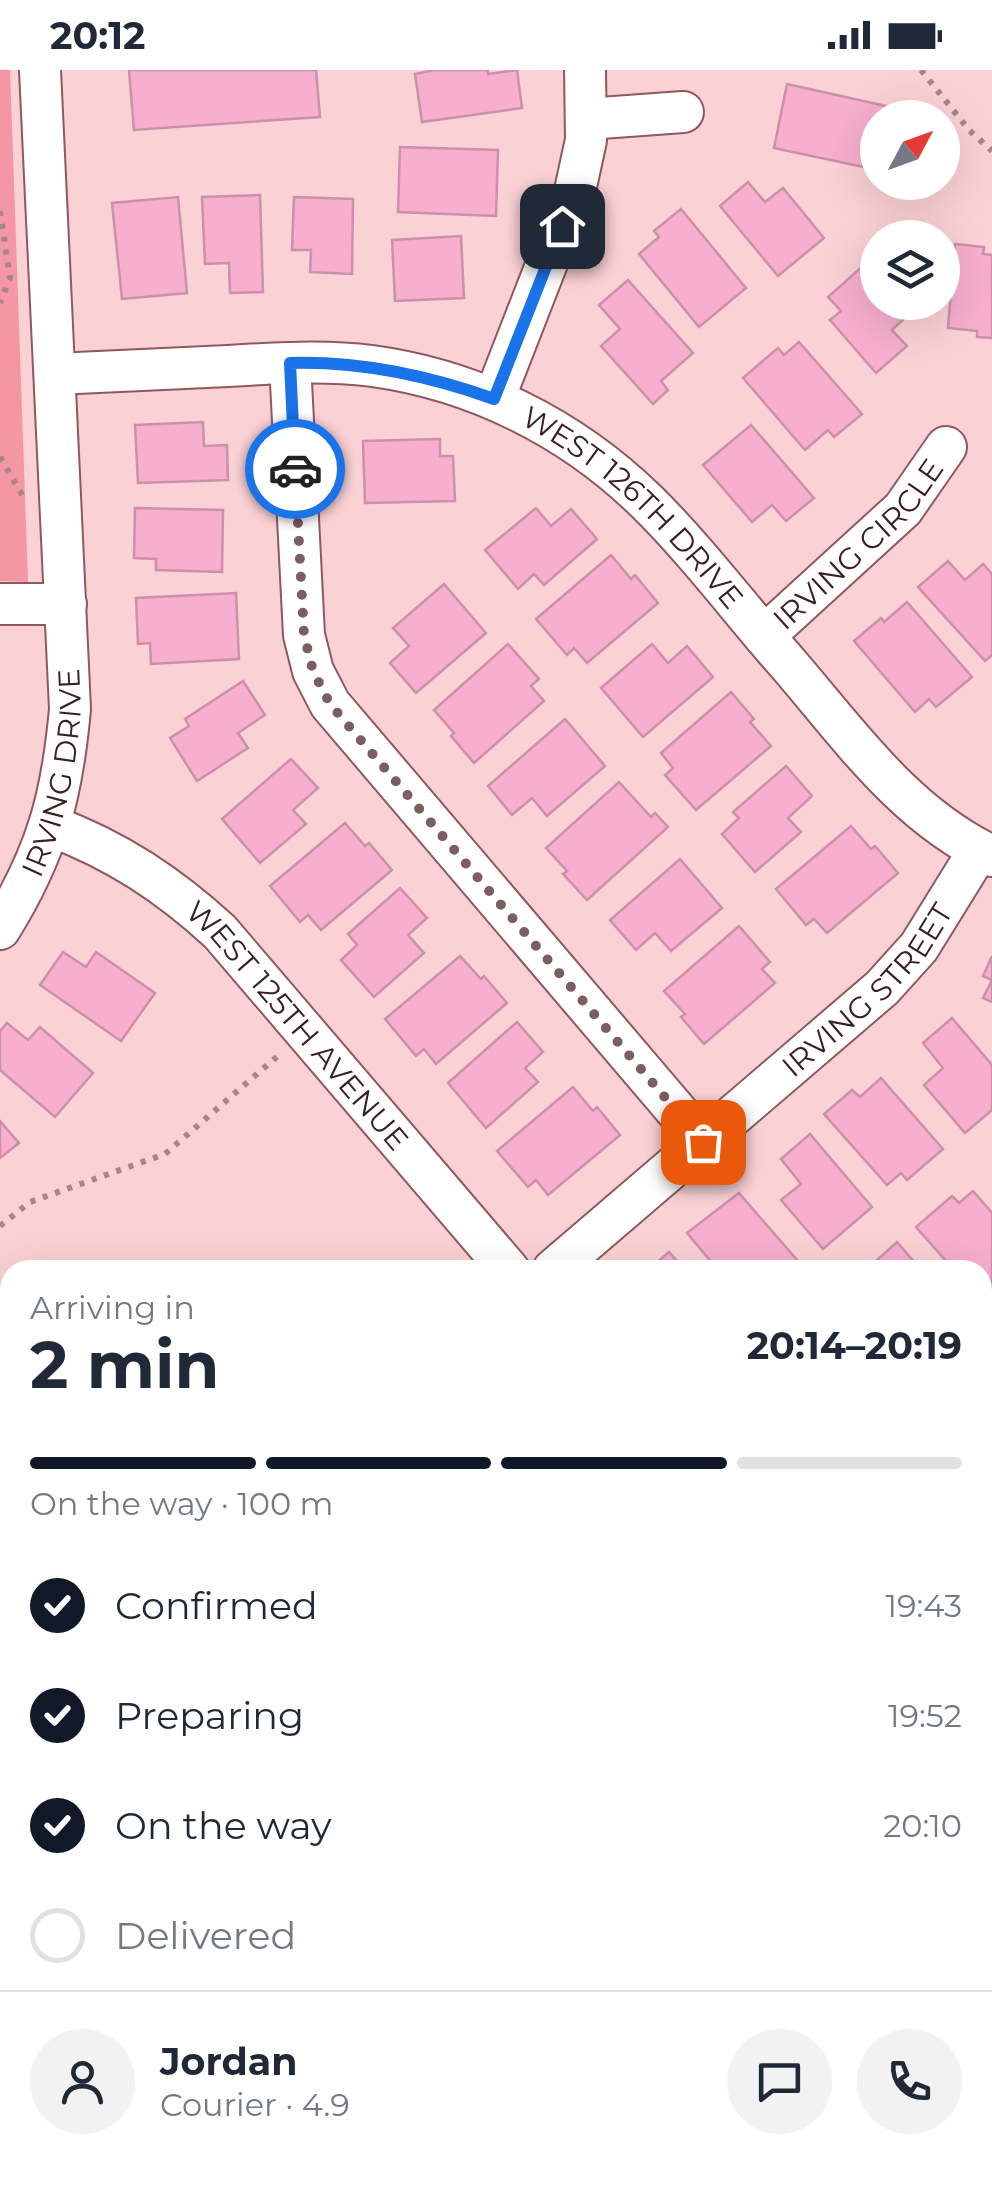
<!DOCTYPE html>
<meta charset="utf-8">
<style>
:root{--surface:#fff;--page:#f2f2f3;--text:#1f2937;--muted:#747a83;--line:#e0e1e3;--accent:#111827}
body{margin:0;font-family:Montserrat,sans-serif;background:var(--page);color:var(--text);height:100vh;display:flex;flex-direction:column;font-size:38px;white-space:nowrap}
*{box-sizing:border-box;margin:0}
p{font-size:32px;color:var(--muted)}
.icon{flex:none;width:55px;height:55px;fill:none;stroke:currentColor;stroke-width:2;stroke-linecap:round;stroke-linejoin:round}
.map{position:relative;flex:1;overflow:hidden}
.details{position:absolute;left:0px;top:1190px;width:992px;height:930px;display:flex;flex-direction:column;background:var(--surface);border-radius:30px 30px 0 0;box-shadow:0 10px 40px #0002}
.details>*{flex:none}
.needle{width:65px;rotate:49deg}
.tools{position:absolute;left:860px;top:30px;display:grid;gap:20px}
.tools a{display:grid;place-items:center;width:100px;height:100px;border-radius:50%;background:var(--surface);box-shadow:0 10px 40px #0002;font-size:50px}
.pin{position:absolute;display:grid;place-items:center;width:85px;height:85px;color:#fff;margin:-42px;border-radius:20px;box-shadow:0 5px 15px #0006}
.courier{position:absolute;display:grid;place-items:center;width:100px;height:100px;margin:-50px;border:8px solid #1a73e8;border-radius:50%;background:#fff;color:#222;box-shadow:0 2px 12px #0007}
.summary em{font-style:normal;font-weight:700}
.summary div{display:flex;flex-direction:column-reverse}
.summary{display:flex;align-items:center;justify-content:space-between;height:170px;padding:0 30px}
h1{font-size:65px;font-weight:700;line-height:75px}
.bar{display:grid;grid-template-columns:repeat(4,1fr);gap:15px 10px;align-content:center;height:120px;padding:0 30px}
.bar i{height:12px;border-radius:8px;background:var(--line)}
.bar .current{background:var(--accent)}
.bar p{grid-column:span 4}
.line{display:flex;align-items:center;gap:25px;padding:0 30px;border-top:2px solid var(--line)}
.line div{flex:1}
.round{display:grid;place-items:center;flex:none;width:105px;height:105px;border-radius:52px;background:var(--page)}
ol{padding:0 30px;list-style:none}
li{display:flex;align-items:center;gap:30px;height:110px}
li p{margin-inline-start:auto}
li .icon{padding:10px;border-radius:50%;background:var(--accent);color:#fff;stroke-width:4}
li:last-child{color:var(--muted)}
li i{width:55px;height:55px;border:5px solid var(--line);border-radius:50%}
.status{display:flex;justify-content:space-between;align-items:center;height:70px;padding:0 50px;background:var(--surface);direction:ltr}
.status svg{height:28px;fill:currentColor}
.map>svg:first-child{display:block}
</style>
<div class="status"><b>20:12</b><svg viewBox="0 0 49 12"><path d="M0 12V9h3v3zM5 12V6h3v6zM10 12V3h3v9zM15 12V0h3v12zM26 1h20v11H26zM47 4h2v5h-2z"/></svg></div>
<div class="map">
<svg width="992" height="2120" viewBox="0 0 992 2120">
<rect width="100%" height="100%" fill="#fad1d5"/>
<g fill="#f496a3">
<polygon points="0,0 10,0 28,512 0,511"/>
<polygon points="0,2057 10,2069 10,2110 45,2110 54,2120 0,2120"/>
</g>
<g fill="#f7aecf" stroke="#cb91ab" stroke-width="2.5">
<polygon points="129,0 316,0 320,47 134,60"/>
<polygon points="488,0 488,4 517,0 522,38 422,52 415,4 434,0"/>
<polygon points="787,14 886,36 883,48 878,48 878,76 873,99 774,78"/>
<polygon points="400,77 498,80 496,146 398,142"/>
<polygon points="748,112 765,132 783,118 824,168 778,206 720,136"/>
<polygon points="260,125 263,222 230,223 229,193 205,194 202,127"/>
<polygon points="178,127 187,223 122,229 112,133"/>
<polygon points="294,127 353,129 352,204 310,202 311,180 292,180"/>
<polygon points="681,139 746,218 699,257 639,184 659,167 654,161"/>
<polygon points="461,166 464,228 395,231 392,170"/>
<polygon points="955,174 984,177 983,184 992,185 992,268 977,267 977,261 948,258"/>
<polygon points="864,195 878,210 878,232 898,232 909,244 892,260 907,276 876,303 830,250 841,241 828,227"/>
<polygon points="628,210 693,283 661,311 668,320 653,334 601,276 620,259 599,235"/>
<polygon points="799,272 862,344 834,367 828,360 805,380 743,308 778,278 784,285"/>
<polygon points="203,352 204,376 227,375 228,410 138,413 135,355"/>
<polygon points="751,355 814,428 786,451 772,435 752,452 703,395"/>
<polygon points="440,369 440,386 453,386 455,431 365,433 363,371"/>
<polygon points="135,438 223,440 222,502 156,500 156,489 134,488"/>
<polygon points="536,438 551,456 571,439 597,469 544,515 534,504 518,519 485,480"/>
<polygon points="611,485 631,509 635,505 658,533 587,593 574,578 567,585 536,549"/>
<polygon points="948,491 965,510 983,494 992,504 992,585 985,591 918,517"/>
<polygon points="444,514 486,563 416,623 390,593 409,576 393,558"/>
<polygon points="236,523 239,589 151,594 150,573 138,574 136,528"/>
<polygon points="907,532 972,607 936,637 929,629 915,642 854,571 881,548 884,552"/>
<polygon points="508,574 539,609 531,616 544,631 474,693 451,666 454,663 434,640"/>
<polygon points="652,574 668,593 687,576 713,607 643,667 601,618"/>
<polygon points="243,611 265,645 238,663 248,678 197,711 170,668 189,656 185,649"/>
<polygon points="731,622 754,649 750,652 771,676 696,740 665,705 673,698 661,683"/>
<polygon points="565,649 605,696 547,746 532,728 512,745 488,716"/>
<polygon points="291,689 318,718 293,740 306,754 260,793 222,749"/>
<polygon points="786,696 812,726 788,748 801,762 755,802 722,764 739,748 733,742"/>
<polygon points="619,712 651,747 655,743 668,757 587,830 563,804 567,801 546,778"/>
<polygon points="345,753 365,776 369,773 392,800 321,860 308,845 300,852 270,816"/>
<polygon points="851,756 871,779 875,776 898,803 827,863 814,849 806,855 776,819"/>
<polygon points="680,789 722,838 671,881 655,863 636,880 610,850"/>
<polygon points="400,818 427,848 408,865 424,883 374,927 341,890 357,875 348,864"/>
<polygon points="739,856 770,892 762,899 775,913 704,974 681,947 685,944 664,921"/>
<polygon points="63,882 86,897 96,882 155,923 121,971 40,915"/>
<polygon points="460,886 481,909 484,906 507,933 436,994 424,979 416,986 385,949"/>
<polygon points="992,886 992,932 983,928 992,910 983,906"/>
<polygon points="952,948 992,995 992,1040 965,1063 924,1015 943,998 923,973"/>
<polygon points="517,952 543,982 525,998 538,1012 486,1058 448,1013"/>
<polygon points="7,953 28,970 40,957 93,1003 55,1047 0,1000 0,961"/>
<polygon points="881,1008 943,1079 907,1110 901,1103 887,1115 824,1044 852,1020 860,1027"/>
<polygon points="573,1017 593,1041 597,1037 620,1065 548,1125 536,1110 528,1117 497,1081"/>
<polygon points="0,1051 19,1073 0,1088"/>
<polygon points="810,1064 872,1137 823,1179 781,1130 801,1114 781,1089"/>
<polygon points="973,1121 992,1143 992,1222 982,1230 982,1200 954,1200 916,1157 952,1126 959,1133"/>
<polygon points="739,1123 804,1198 802,1200 718,1200 687,1163"/>
<polygon points="897,1172 921,1200 866,1200"/>
<polygon points="669,1182 685,1200 648,1200"/>
<polygon points="987,1406 992,1412 992,1513 982,1502 982,1410"/>
<polygon points="992,1590 992,1640 982,1629 982,1599"/>
<polygon points="517,2110 759,2110 768,2120 526,2120"/>
</g>
<g fill="none" stroke-linecap="round" stroke-linejoin="round">
<g stroke="#915760" stroke-width="44">
<g id="street">
<polyline points="587,49 683,42"/>
<polyline points="290,293 304,565 313,601 330,634 703,1072"/>
<path id="s1" d="M 55,304 C 113,301 170,299 228,296 C 276,293 324,290 372,296 C 475,310 571,358 646,431 C 696,480 743,543 790,596 C 850,666 906,746 992,786"/>
<polyline points="494,329 575,121 586,70 585,0"/>
<polyline points="0,534 66,534"/>
<path id="s2" d="M 764,566 L 903,439 L 946,377"/>
<path id="s3" d="M 51,756 C 116,780 169,815 220,862 L 509,1200"/>
<path id="s4" d="M 0,859 C 47,783 62,727 70,639 L 40,0"/>
<path id="s5" d="M 553,1200 L 882,918 L 919,877 L 979,780"/>
<polyline points="982,1323 992,1315"/>
<polyline points="982,1733 992,1736"/>
<polyline points="0,1996 10,2007"/>
<polyline points="99,2110 107,2120"/>
</g>
</g>
<g stroke="#a78588" stroke-width="6" stroke-dasharray="5 8" stroke-linecap="butt">
<polyline points="921,0 969,60 992,81"/>
<polyline points="0,141 10,208 0,233"/>
<polyline points="0,387 24,428"/>
<polyline points="0,1156 30,1132 165,1084 280,984"/>
<polyline points="503,2120 515,2110"/>
</g>
<use href="#street" stroke="#fff" stroke-width="40"/>
</g>
<g fill="none" stroke-linecap="round" stroke-linejoin="round">
<polyline stroke="#7c5e61" stroke-width="10" stroke-dasharray="0 18" points="295,399 304,565 313,601 330,634 703,1072"/>
<path stroke="#1a73e8" stroke-width="12" d="M 295,399 L 290,293 C 361,291 427,305 494,329 L 562,156"/>
</g>
<g text-anchor="middle" dominant-baseline="central" stroke-width="10" stroke-linejoin="round" paint-order="stroke">
<g font-size="30" fill="#382023" stroke="#fad1d5">
<text stroke="none"><textPath href="#s1" startOffset="622">WEST 126TH DRIVE</textPath></text>
<text stroke="none"><textPath href="#s2" startOffset="132">IRVING CIRCLE</textPath></text>
<text stroke="none"><textPath href="#s4" startOffset="168">IRVING DRIVE</textPath></text>
<text stroke="none"><textPath href="#s5" startOffset="422">IRVING STREET</textPath></text>
<text stroke="none"><textPath href="#s3" startOffset="322">WEST 125TH AVENUE</textPath></text>
</g>
</g>
</svg>
<div class="tools">
<a><svg class="needle" viewBox="-14 -14 28 28"><path d="M0-13l5 13h-10z" fill="#e53935"/><path d="M0 13l5-13h-10z" fill="#747a83"/></svg></a>
<a><svg class="icon" aria-label="layers" viewBox="0 0 24 24"><path d="M12 4l9 5-9 5-9-5zM3 14l9 5 9-5"/></svg></a>
</div>
<div class="pin" style="left:703px;top:1072px;background:#ea580c"><svg class="icon" aria-label="bag" viewBox="0 0 24 24"><path d="M5 8h14l-1 12H6zM9 8a3 3 0 0 1 6 0"/></svg></div>
<div class="pin" style="left:562px;top:156px;background:#1f2937"><svg class="icon" aria-label="home" viewBox="0 0 24 24"><path d="M3 11l9-7 9 7M6 9v11h12V9"/></svg></div>
<div class="courier" style="left:295px;top:399px"><svg class="icon" aria-label="car" viewBox="0 0 24 24"><path d="M5 17H2v-5l4-1 3-4h7l3 4 3 1v5h-3M9 17h6M6 11h13"/><circle cx="7" cy="17" r="2"/><circle cx="17" cy="17" r="2"/></svg></div>
<section class="details">
<div class="summary"><div><h1>2 min</h1><p>Arriving in</p></div><em>20:14–20:19</em></div>
<div class="bar"><i class="current"></i><i class="current"></i><i class="current"></i><i></i><p>On the way · 100 m</p></div>
<ol>
<li><svg class="icon" aria-label="check" viewBox="0 0 24 24"><path d="M5 12l5 5 9-10"/></svg>Confirmed<p>19:43</p></li>
<li><svg class="icon" aria-label="check" viewBox="0 0 24 24"><path d="M5 12l5 5 9-10"/></svg>Preparing<p>19:52</p></li>
<li><svg class="icon" aria-label="check" viewBox="0 0 24 24"><path d="M5 12l5 5 9-10"/></svg>On the way<p>20:10</p></li>
<li><i></i>Delivered</li>
</ol>
<div class="line" style="height:180px"><a class="round"><svg class="icon" aria-label="person" viewBox="0 0 24 24"><circle cx="12" cy="8" r="4"/><path d="M4 21q1-7 8-7t8 7"/></svg></a><div><b>Jordan</b><p>Courier · 4.9</p></div><a class="round"><svg class="icon" aria-label="chat" viewBox="0 0 24 24"><path d="M4 5h16v11H9l-5 4z"/></svg></a><a class="round"><svg class="icon" aria-label="phone" viewBox="0 0 24 24"><path d="M5 4h4l2 5-3 2q2 4 5 5l2-3 5 2v4C11 20 4 13 5 4z"/></svg></a></div>
</section>
</div>
